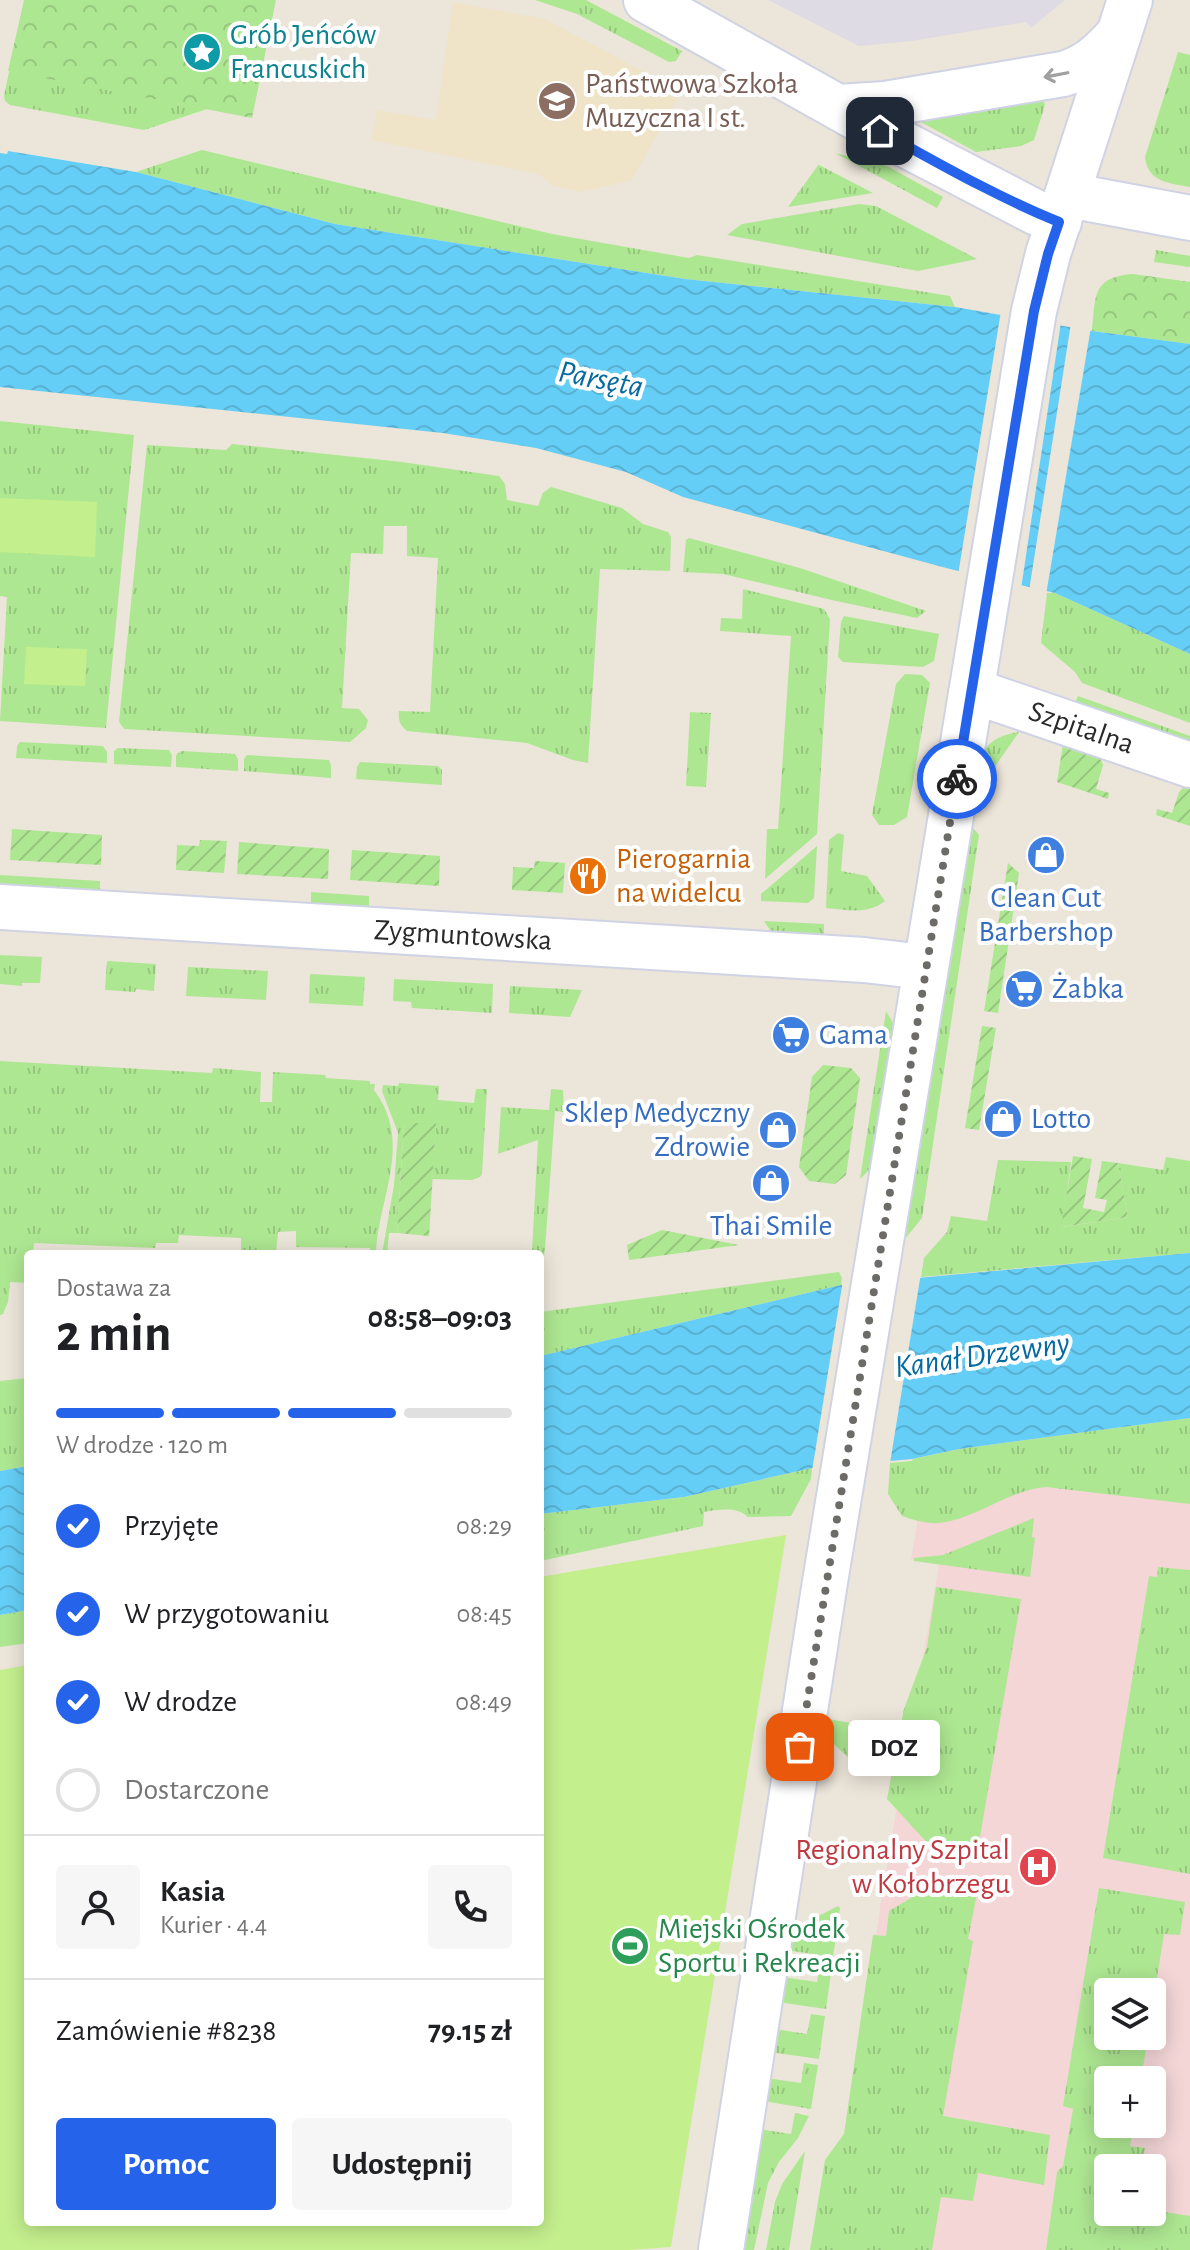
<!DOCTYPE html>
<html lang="pl">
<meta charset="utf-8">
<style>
:root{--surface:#fff;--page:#f6f6f6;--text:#202124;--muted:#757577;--line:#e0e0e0;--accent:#2563eb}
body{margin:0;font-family:"Alegreya Sans",sans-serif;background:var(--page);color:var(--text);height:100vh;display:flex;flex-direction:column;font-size:30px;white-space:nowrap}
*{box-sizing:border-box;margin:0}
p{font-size:26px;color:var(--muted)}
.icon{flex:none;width:44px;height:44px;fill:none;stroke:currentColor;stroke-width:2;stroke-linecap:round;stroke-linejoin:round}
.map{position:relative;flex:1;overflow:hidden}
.panel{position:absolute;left:24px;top:1250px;width:520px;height:976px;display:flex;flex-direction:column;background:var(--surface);border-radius:8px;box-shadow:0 4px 20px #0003}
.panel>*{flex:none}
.tools{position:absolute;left:1094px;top:1978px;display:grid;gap:16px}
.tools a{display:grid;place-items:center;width:72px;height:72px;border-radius:8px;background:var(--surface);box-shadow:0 4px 20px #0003;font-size:40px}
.pin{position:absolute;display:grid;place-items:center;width:68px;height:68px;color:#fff;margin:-34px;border-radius:16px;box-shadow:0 4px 12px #0006}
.courier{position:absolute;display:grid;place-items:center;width:80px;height:80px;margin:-40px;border:6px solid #2563eb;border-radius:50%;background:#fff;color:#222;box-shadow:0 2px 10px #0007}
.bubble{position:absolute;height:56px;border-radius:8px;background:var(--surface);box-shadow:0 4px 20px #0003;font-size:26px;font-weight:700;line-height:56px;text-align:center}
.overview em{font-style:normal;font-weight:700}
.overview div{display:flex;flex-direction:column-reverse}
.overview{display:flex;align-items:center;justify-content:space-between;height:136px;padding:0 32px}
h1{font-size:52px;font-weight:700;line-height:60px}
.bar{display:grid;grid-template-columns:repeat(4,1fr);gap:12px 8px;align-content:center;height:96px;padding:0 32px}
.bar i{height:10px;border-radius:6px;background:var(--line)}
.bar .current{background:var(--accent)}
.bar p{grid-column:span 4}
.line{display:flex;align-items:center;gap:20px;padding:0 32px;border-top:2px solid var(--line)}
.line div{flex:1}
.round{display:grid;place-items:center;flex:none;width:84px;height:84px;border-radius:8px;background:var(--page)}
ol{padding:0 32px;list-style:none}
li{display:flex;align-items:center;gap:24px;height:88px}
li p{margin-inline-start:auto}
li .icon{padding:8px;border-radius:50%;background:var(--accent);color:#fff;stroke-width:4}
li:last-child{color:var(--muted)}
li i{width:44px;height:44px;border:4px solid var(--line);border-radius:50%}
.cta{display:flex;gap:16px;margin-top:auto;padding:16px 32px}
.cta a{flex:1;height:92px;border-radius:8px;background:var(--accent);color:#fff;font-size:32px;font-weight:700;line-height:92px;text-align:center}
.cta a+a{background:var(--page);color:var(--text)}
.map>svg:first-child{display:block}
</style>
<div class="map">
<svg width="1190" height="2250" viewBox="0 0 1190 2250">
<defs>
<pattern id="grass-tufts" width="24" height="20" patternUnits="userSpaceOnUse" patternTransform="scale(2)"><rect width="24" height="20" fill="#aee792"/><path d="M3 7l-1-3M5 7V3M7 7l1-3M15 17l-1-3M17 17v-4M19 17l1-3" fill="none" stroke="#96c67e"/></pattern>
<pattern id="park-crowns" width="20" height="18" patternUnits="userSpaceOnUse" patternTransform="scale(2)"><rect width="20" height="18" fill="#aee792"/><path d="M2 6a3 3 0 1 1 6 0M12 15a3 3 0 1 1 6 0" fill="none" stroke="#96c67e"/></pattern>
<pattern id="garden-furrows" width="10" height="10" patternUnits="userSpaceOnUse" patternTransform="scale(2)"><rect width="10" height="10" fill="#aee792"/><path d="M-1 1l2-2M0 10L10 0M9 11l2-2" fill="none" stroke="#96c67e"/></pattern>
<pattern id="water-waves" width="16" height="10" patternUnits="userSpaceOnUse" patternTransform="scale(2)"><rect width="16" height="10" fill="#65cef6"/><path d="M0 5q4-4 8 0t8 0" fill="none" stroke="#58b1d3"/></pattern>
</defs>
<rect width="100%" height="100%" fill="#ece5da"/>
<polygon fill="#dedbe4" points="768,0 1065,0 1031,28 1026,22 912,41 859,46"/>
<polygon fill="#efe3c8" points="453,2 545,19 681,92 632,180 581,192 553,186 538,174 371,140 377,110 436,120"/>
<path fill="#f4d6d7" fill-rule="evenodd" d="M 1190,1445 L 1190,2250 L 812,2250 L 823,2177 L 850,2119 L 883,1887 L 939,1565 L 911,1560 L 921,1502 ZM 1108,1992 L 1152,1992 L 1152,2036 L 1108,2036 ZM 1108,2080 L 1152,2080 L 1152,2124 L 1108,2124 ZM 1108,2168 L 1152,2168 L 1152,2212 L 1108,2212 Z"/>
<g fill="url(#grass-tufts)">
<polygon points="535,0 586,0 682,51 676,61 669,62 577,14"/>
<polygon points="17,34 26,74 207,109 144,130 10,105 5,101 4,96"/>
<path d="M 1178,52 L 1190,55 L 1190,187 C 1168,183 1148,182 1145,157 Z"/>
<polygon points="1040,91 1045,105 1034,140 1021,146 976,152 919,121 917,116"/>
<polygon points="202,150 552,234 689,258 697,255 950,296 955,307 685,279 335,224 136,172"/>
<polygon points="835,153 887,166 943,197 937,208"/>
<polygon points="819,164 819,165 873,193 788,207"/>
<polygon points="859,204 876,206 977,259 918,271 727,235 742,224"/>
<polygon points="1156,250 1190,256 1190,267 1154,262"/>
<polygon points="0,421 134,435 106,728 0,721 7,597 0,596"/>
<path d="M 232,444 L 402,462 L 499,476 L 505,484 L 507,500 L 538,506 L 543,493 L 551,487 L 622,508 L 643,524 L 668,532 L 671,537 L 670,571 L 600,569 L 588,763 L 573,760 L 527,743 L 407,731 C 400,725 398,721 399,711 L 430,712 L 438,558 L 407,556 L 407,526 L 384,526 L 383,554 L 351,553 L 342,708 L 359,709 L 368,720 L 366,728 L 350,742 L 124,729 L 119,722 L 147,445 L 226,450 Z"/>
<polygon points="689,538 800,568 926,611 917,618 836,601 723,574 683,572 686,540"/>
<polygon points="743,589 824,609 830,619 817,834 765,879 767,829 778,829 791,636 720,631 721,618 742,619"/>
<polygon points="1047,593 1055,593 1190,654 1190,723 1082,683 1075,672 1041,643"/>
<polygon points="844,616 939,634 934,661 923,667 843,662 838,657 841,622"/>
<polygon points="905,674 922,675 930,683 907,817 894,825 879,825 872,815 896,684"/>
<polygon points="1078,696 1190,736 1190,745 1074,705"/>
<polygon points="690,712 711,713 706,787 686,786"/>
<path d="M 1019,732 L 996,765 L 984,801 L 972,804 C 978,768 974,738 1019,732 Z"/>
<polygon points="20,742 103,746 107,752 107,763 16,758 17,746"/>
<polygon points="118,748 169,750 172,755 171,767 114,764 114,751"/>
<polygon points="181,751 235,754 238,759 238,771 176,767 176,755"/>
<polygon points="247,755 329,760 331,765 331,778 244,771 244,759"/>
<polygon points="360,762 438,766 442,770 442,785 356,779 357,767"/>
<polygon points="967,827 975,830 979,835 922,1218 900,1245"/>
<path d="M 838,833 L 844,835 L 841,871 L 867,876 L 885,901 C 867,915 847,910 826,908 L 829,840 Z"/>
<polygon points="817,846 814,898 808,903 761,901 761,894"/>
<polygon points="0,875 100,881 100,892 0,886"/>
<polygon points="311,892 369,896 369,906 311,903"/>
<polygon points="764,921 824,924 824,937 772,933"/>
<polygon points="0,955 42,957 40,983 22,983 22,986 0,984"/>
<polygon points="107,961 156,964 154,991 136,989 135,992 105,990"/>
<polygon points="188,967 268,971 266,1000 186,996"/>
<polygon points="310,974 365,977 363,1006 309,1003"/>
<polygon points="394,979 493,984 492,1013 412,1008 411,1002 393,1001"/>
<polygon points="510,986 582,990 570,1017 509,1013"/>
<polygon points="886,1011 898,1031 877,1162 860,1179"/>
<path d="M 0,1061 L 212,1073 L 213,1068 L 261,1072 L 260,1102 L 272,1102 L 273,1072 L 325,1075 L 326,1078 L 370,1081 L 370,1084 L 375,1084 L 374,1090 C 414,1143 378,1197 376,1254 L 370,1254 L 370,1248 L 296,1247 L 296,1231 L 278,1232 L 276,1254 L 241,1254 L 241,1238 L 179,1235 L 178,1243 L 156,1243 L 155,1248 L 34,1243 L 33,1254 L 28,1254 L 28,1283 L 10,1282 L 8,1302 L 3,1314 L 0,1315 Z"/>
<polygon points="399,1083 439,1086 438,1100 474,1103 476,1089 487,1089 482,1174 480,1177 472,1180 432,1179 436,1124 404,1123 397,1233 389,1233 387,1254 382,1254 394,1185 398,1133 382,1091 383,1085 398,1086"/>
<polygon points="551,1089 563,1090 564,1112 555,1111 545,1249 544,1256 540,1256 539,1251 532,1251 538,1140 498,1154 501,1107 549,1110"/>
<polygon points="1166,1157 1190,1161 1190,1253 921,1277 924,1258 947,1232 951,1216 987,1221 998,1160 1071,1162 1062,1227 1128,1217 1118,1163 1163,1170"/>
<polygon points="839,1272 842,1278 841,1285 540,1356 540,1312"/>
<polygon points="28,1378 28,1466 0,1471 0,1381"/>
<path d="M 1190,1418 L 1190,1504 L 1046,1487 C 1008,1490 977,1519 939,1523 C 927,1524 913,1520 902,1516 L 888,1494 L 890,1463 L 912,1461 L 913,1459 L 959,1449 Z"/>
<path d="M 812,1468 L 811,1479 L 791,1516 L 748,1517 C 736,1506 718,1510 704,1512 L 703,1526 L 540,1561 L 540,1514 L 684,1497 Z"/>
<polygon points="1034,1518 1032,1537 1035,1538 1030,1577 914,1561 914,1558 943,1555"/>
<polygon points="1158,1567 1190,1570 1190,1874 1103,1858 1149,1576 1157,1577"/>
<polygon points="936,1587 1021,1599 977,1854 929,1845 887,1799 904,1709 927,1647"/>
<polygon points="28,1610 28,1643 0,1647 0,1615"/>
<path d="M 828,1719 L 874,1727 L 866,1768 C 852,1765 833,1742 821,1731 L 823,1721 Z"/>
<polygon points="922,1883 977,1894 968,1939 973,1941 943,2116 1050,2135 1044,2185 978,2173 973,2201 941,2197 932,2250 810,2250 825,2160 844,2134 873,1935 886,1936 889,1911 921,1892"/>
<polygon points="1099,1888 1185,1902 1180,1935 1164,1934 1152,2010 1152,1992 1108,1992 1108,2036 1148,2036 1141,2080 1108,2080 1108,2124 1134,2124 1130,2146 1145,2148 1142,2168 1108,2168 1108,2212 1152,2212 1152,2210 1190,2216 1190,2250 1046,2250 1057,2172 1063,2166 1073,2109 1063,2106"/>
<polygon points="838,1906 840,1908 833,1957 786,1950 791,1930"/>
<polygon points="820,1964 832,1966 826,2009 778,2002 782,1977 817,1982"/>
<polygon points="811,2014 825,2016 819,2059 770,2052 774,2029 807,2034"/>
<polygon points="804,2063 818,2065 811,2109 763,2101 766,2078 801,2083"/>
<polygon points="795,2113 809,2116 798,2138 779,2162 768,2183 754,2250 740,2250 759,2129 791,2134"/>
<polygon points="805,2151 789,2250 766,2250 775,2202 782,2184"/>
</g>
<g fill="url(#park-crowns)">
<polygon points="24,0 276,0 252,118 8,71"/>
<path d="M 1133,274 L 1190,282 L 1190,344 L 1092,331 C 1096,297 1091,277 1133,274 Z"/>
</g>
<g fill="url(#garden-furrows)">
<polygon points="1063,744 1099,755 1103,765 1096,789 1109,793 1108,799 1057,782"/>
<polygon points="1186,784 1190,787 1190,826 1156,815 1157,809 1172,813 1179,792"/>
<polygon points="12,829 102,835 101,865 10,860"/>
<polygon points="200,840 227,841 224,873 176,870 177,845 199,846"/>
<polygon points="239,842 329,849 328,879 237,874"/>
<polygon points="352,850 440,856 439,886 350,880"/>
<polygon points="535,861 565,863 563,893 512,890 513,867 534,868"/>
<polygon points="1008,863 1019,873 998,1013 984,1011"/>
<polygon points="982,1026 996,1028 979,1130 965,1128"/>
<polygon points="823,1065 851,1068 860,1078 846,1175 835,1184 809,1181 799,1167 812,1077"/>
<polygon points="404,1123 436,1123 429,1236 397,1233"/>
<polygon points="1073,1156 1092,1159 1083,1208 1104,1212 1107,1200 1095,1198 1102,1161 1118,1163 1128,1217 1061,1227"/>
<polygon points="662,1230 739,1245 629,1260 627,1245"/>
</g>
<g fill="#c4ef8d">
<polygon points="0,498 97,502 95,557 0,552"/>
<polygon points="26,647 87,649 85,686 24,684"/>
<polygon points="786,1535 671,2247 629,2250 0,2250 0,1670 28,1665 28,2222 540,2222 540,1577"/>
</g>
<g fill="url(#water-waves)">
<polygon points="8,151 136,172 335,224 685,279 955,307 1092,331 1190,344 1190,654 1055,593 950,569 683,497 626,472 536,448 443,433 0,387 0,153 7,154"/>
<polygon points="1190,1253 1190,1418 959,1449 912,1459 812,1468 684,1497 540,1514 540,1356 841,1285"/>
<polygon points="28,1466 28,1610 0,1615 0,1471"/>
</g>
<g fill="#ece5da">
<polygon points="1001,311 1061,322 1021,589 958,575"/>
<polygon points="1071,323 1091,327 1046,595 1029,591"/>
<polygon points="921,1273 890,1463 812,1471 843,1280"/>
</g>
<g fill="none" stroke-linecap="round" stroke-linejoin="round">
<g stroke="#cfd3e3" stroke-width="48">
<g id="minor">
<polyline points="646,0 902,143 1037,213 1059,222"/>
<path d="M 838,107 L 885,104 L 1063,74 C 1088,67 1102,53 1119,34"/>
<polyline points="1068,195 1190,218"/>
<path id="s1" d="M 971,693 L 988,696 L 1190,765"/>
<path id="s2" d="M 0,907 L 864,960 L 925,967"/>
<polyline points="721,2250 825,1582 1034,311 1048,254 1130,0"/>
</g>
</g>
<use href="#minor" stroke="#fff" stroke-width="44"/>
</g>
<defs><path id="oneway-shaft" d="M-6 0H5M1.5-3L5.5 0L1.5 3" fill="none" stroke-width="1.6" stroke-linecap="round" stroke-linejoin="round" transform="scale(2)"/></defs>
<use stroke="#9f9f9f" href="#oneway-shaft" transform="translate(1056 75) rotate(169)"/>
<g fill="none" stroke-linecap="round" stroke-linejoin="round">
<polyline stroke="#6d6b67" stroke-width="8" stroke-dasharray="0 14.4" points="800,1747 957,779"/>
<path stroke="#2563eb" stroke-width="10" d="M 880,131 C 938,163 997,197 1059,222 L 1048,254 L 1034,311 L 957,779"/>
</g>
<defs>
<g id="sight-disc" transform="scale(2)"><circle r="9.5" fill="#0f9aa8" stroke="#fff"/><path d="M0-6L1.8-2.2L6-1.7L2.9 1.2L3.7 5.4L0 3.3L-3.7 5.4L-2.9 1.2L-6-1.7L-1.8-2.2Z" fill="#fff"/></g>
<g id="school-disc" transform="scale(2)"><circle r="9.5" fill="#8d6e63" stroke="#fff"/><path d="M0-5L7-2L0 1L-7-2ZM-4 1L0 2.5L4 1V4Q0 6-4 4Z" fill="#fff"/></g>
<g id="shop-disc" transform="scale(2)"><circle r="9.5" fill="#3f7fe0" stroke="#fff"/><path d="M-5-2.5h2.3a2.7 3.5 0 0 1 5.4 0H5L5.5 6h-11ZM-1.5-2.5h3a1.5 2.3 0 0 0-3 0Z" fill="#fff"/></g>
<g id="restaurant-disc" transform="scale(2)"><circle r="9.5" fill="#e8710a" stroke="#fff"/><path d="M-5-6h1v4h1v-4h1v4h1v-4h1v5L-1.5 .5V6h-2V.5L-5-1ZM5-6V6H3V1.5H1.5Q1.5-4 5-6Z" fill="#fff"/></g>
<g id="supermarket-disc" transform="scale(2)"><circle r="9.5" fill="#3f7fe0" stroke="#fff"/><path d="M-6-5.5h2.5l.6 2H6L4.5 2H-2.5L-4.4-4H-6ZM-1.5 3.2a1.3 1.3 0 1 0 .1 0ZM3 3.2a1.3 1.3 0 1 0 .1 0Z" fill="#fff"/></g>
<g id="hospital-disc" transform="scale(2)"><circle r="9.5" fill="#e0444e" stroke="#fff"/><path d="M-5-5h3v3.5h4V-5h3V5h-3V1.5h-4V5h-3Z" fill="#fff"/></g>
<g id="stadium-disc" transform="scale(2)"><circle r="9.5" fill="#2e9e5b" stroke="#fff"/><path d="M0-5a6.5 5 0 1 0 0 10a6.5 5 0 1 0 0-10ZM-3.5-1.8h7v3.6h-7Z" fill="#fff"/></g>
</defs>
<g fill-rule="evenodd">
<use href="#sight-disc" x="202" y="52"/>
<use href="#school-disc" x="557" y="101"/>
<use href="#shop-disc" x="1046" y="855"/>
<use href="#restaurant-disc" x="588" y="876"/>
<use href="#supermarket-disc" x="1024" y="989"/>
<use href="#supermarket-disc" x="791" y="1035"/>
<use href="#shop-disc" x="1003" y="1119"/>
<use href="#shop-disc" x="778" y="1130"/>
<use href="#shop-disc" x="771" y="1183"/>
<use href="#hospital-disc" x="1038" y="1867"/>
<use href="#stadium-disc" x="630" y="1946"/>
</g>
<g text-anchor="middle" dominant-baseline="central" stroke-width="8" stroke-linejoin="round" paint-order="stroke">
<g font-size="30" fill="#0d838f" stroke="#fff" text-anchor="start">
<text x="230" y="35">Grób Jeńców<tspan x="230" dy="34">Francuskich</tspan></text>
</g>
<g font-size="30" fill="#785e54" stroke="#fff" text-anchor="start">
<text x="585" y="84">Państwowa Szkoła<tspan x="585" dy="34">Muzyczna I st.</tspan></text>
</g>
<g font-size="30" fill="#292929" stroke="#fff">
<text stroke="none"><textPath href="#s1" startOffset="116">Szpitalna</textPath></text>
<text stroke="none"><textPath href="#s2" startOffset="464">Zygmuntowska</textPath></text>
</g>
<g font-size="30" fill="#c56008" stroke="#fff" text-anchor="start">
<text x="616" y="859">Pierogarnia<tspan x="616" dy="34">na widelcu</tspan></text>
</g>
<g font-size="30" fill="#366cbe" stroke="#fff" text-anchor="start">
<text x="1046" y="898" text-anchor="middle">Clean Cut<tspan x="1046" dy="34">Barbershop</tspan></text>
<text x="1052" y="989">Żabka</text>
<text x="819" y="1035">Gama</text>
<text x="750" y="1113" text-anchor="end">Sklep Medyczny<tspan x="750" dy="34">Zdrowie</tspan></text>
<text x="1031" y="1119">Lotto</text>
<text x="771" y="1226" text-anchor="middle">Thai Smile</text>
</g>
<g font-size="30" fill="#be3a42" stroke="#fff" text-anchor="end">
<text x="1010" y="1850">Regionalny Szpital<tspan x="1010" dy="34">w Kołobrzegu</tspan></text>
</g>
<g font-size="30" fill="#27864d" stroke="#fff" text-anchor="start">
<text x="658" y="1929">Miejski Ośrodek<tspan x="658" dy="34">Sportu i Rekreacji</tspan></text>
</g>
<g font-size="32" font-style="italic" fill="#056aa1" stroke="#fff">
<text transform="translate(601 379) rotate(11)">Parsęta</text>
<text transform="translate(982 1355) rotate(-8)">Kanał Drzewny</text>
</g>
</g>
</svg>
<div class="tools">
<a><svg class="icon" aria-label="layers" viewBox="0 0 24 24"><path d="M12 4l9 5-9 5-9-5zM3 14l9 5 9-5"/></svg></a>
<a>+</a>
<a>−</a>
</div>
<div class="pin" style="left:800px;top:1747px;background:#ea580c"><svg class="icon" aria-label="bag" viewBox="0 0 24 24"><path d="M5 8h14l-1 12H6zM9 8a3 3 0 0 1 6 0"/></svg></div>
<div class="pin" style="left:880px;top:131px;background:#1f2937"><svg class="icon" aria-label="home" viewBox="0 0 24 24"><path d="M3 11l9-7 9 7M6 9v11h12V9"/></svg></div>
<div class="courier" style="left:957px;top:779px"><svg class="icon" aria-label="bike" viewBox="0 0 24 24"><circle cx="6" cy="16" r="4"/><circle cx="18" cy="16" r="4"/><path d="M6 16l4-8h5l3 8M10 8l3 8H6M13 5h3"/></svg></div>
<div class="bubble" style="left:848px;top:1720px;width:92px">DOZ</div>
<section class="panel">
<div class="overview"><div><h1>2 min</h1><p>Dostawa za</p></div><em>08:58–09:03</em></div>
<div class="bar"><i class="current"></i><i class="current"></i><i class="current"></i><i></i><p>W drodze · 120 m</p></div>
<ol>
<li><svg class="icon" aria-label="check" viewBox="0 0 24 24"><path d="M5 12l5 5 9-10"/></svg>Przyjęte<p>08:29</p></li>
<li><svg class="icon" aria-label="check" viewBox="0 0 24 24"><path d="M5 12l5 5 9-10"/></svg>W przygotowaniu<p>08:45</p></li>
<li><svg class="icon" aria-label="check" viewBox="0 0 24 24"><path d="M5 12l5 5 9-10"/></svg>W drodze<p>08:49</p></li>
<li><i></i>Dostarczone</li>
</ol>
<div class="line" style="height:144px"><a class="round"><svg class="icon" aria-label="person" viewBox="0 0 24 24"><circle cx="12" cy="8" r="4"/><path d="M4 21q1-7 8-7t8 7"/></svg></a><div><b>Kasia</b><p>Kurier · 4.4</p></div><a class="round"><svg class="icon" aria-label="phone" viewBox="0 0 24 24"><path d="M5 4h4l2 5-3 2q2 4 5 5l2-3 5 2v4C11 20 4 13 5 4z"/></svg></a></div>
<div class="line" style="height:104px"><div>Zamówienie #8238</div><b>79.15 zł</b></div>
<div class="cta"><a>Pomoc</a><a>Udostępnij</a></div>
</section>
</div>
